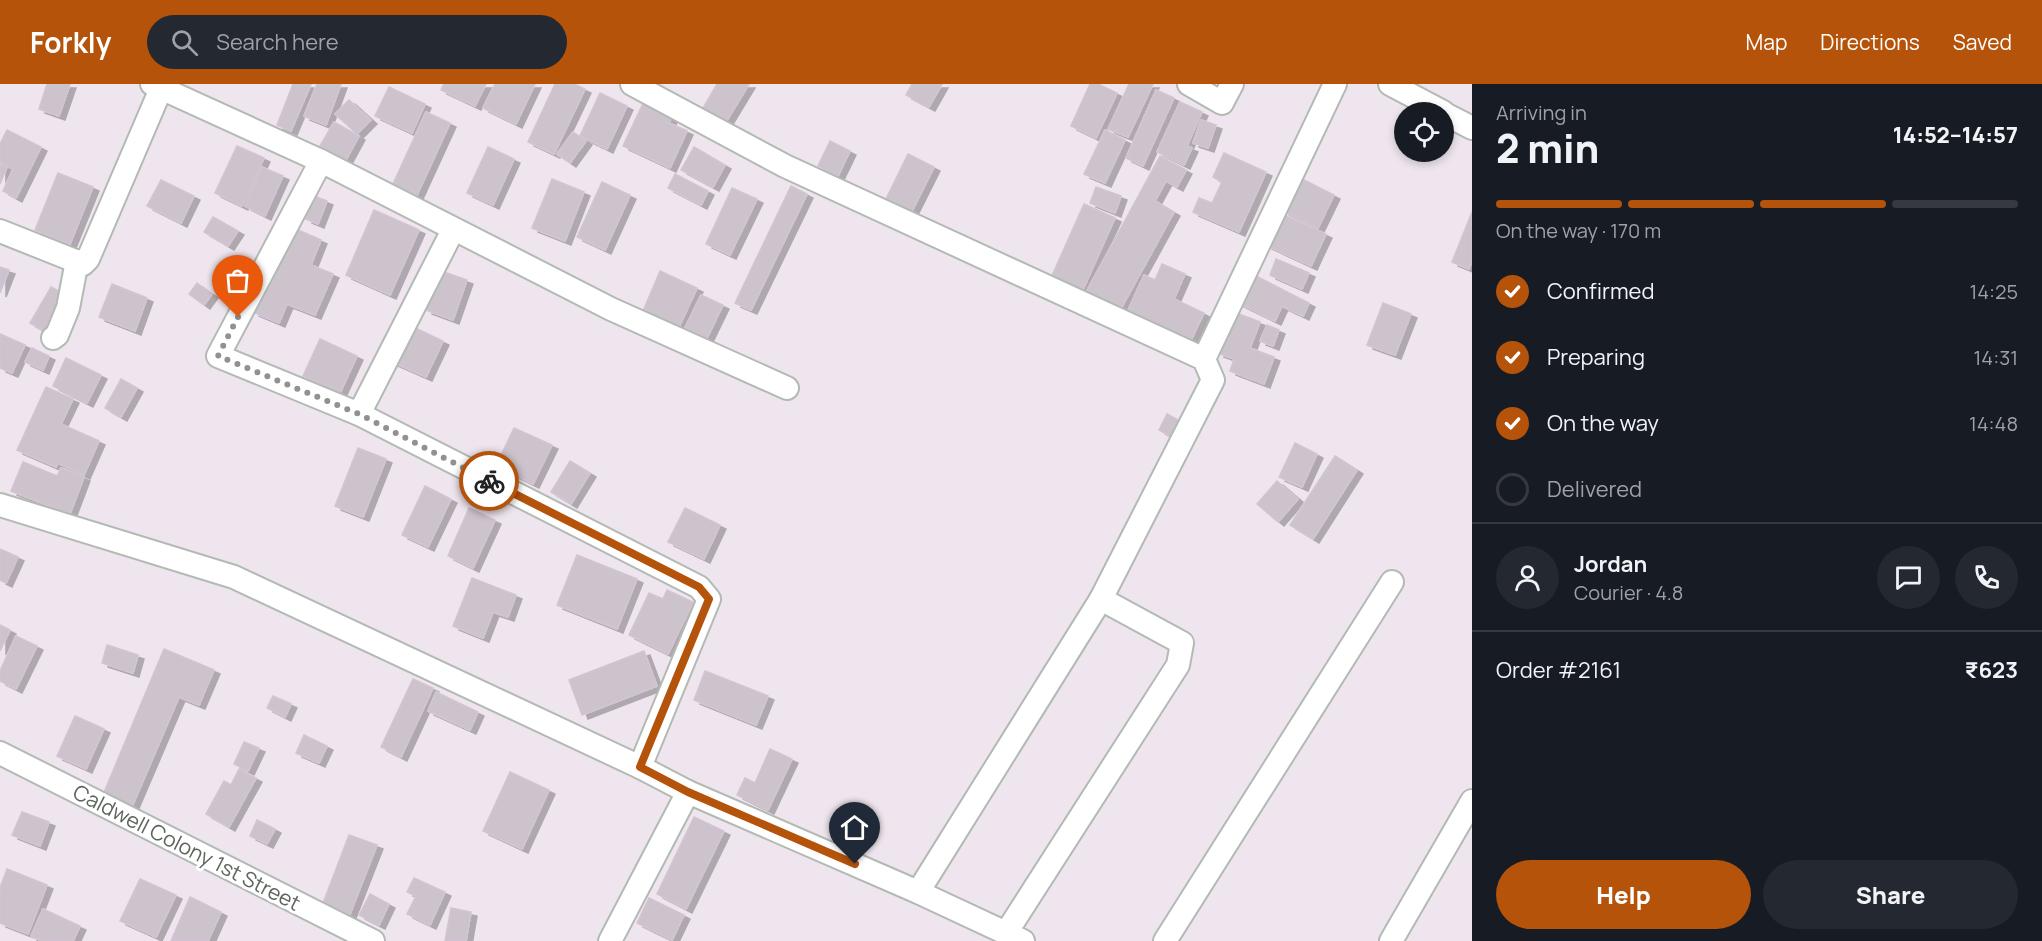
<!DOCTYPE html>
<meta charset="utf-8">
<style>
:root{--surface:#171b24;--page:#242831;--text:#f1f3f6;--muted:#9ea1a6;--line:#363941;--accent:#b45309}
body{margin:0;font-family:Manrope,sans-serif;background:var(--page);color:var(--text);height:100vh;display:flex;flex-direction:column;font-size:22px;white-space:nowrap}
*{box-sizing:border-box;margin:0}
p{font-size:20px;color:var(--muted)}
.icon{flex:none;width:33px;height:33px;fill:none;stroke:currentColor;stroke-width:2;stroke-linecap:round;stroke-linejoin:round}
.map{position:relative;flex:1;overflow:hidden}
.drawer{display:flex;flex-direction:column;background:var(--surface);width:570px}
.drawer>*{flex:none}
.buttons{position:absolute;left:1394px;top:18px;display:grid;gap:12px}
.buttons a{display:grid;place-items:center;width:60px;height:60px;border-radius:50%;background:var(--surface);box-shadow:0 3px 9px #0003;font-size:30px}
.pin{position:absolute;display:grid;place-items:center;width:51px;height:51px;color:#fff;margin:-62px -26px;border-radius:50% 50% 50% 0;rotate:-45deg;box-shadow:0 0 6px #0007}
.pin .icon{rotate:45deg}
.courier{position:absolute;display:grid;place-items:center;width:60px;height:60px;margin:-30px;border:4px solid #b45309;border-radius:50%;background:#fff;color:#222;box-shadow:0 2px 8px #0007}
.overview em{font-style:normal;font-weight:800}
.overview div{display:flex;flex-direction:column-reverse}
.overview{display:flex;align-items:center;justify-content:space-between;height:102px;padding:0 24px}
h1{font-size:39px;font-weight:800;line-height:45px}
.bar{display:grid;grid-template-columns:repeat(4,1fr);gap:9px 6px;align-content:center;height:72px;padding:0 24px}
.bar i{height:8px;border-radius:4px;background:var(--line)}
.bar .on{background:var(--accent)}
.bar p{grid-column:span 4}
.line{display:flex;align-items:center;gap:15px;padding:0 24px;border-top:2px solid var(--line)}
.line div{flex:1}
.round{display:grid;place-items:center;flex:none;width:63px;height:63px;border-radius:32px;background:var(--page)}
ol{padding:0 24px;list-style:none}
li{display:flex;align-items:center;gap:18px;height:66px}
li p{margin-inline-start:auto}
li .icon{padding:6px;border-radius:50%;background:var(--accent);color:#fff;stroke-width:4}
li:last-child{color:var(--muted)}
li i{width:33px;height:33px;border:3px solid var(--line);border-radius:50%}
.primary-button{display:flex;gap:12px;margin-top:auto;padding:12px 24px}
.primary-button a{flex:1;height:69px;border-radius:36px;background:var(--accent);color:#fff;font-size:24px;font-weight:800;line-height:69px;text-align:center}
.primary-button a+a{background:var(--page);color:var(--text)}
header{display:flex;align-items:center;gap:36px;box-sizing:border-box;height:84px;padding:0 30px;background:var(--accent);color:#fff}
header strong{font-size:28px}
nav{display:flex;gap:33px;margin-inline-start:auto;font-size:21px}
.search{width:420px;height:54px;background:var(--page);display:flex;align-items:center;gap:15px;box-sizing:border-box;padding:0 21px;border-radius:33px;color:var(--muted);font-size:22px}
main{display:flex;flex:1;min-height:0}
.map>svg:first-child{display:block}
</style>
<header>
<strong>Forkly</strong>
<div class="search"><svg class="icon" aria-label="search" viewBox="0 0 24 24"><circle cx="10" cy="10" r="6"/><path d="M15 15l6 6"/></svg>Search here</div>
<nav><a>Map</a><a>Directions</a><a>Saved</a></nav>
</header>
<main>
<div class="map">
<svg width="1472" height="857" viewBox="0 0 1472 857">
<defs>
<filter id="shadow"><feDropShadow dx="6" dy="4" stdDeviation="0" flood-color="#0004"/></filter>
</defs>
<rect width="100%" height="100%" fill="#efe5ee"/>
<g fill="#ccc3cd" stroke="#d3c4d4" stroke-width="1.5" filter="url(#shadow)">
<polygon points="47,0 70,0 59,32 39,25"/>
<polygon points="293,0 311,0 291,47 277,41"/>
<polygon points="317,0 341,0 326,41 304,32"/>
<polygon points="444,0 486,0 475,22 441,6"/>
<polygon points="495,0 535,0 516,40 483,24"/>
<polygon points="555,0 574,0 585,5 554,70 528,58"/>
<polygon points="717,0 749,0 726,38 703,24"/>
<polygon points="912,0 942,0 929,23 906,11"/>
<polygon points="1090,0 1098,0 1117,9 1096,54 1071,42"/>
<polygon points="1129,0 1153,0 1128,53 1108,45"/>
<polygon points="389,3 425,20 412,49 375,32"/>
<polygon points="1156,6 1174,14 1143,82 1126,74"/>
<polygon points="600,9 627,22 607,65 580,52"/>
<polygon points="646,13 675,26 669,39 687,47 670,84 623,62"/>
<polygon points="349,16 371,36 357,50 335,30"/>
<polygon points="1180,18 1202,28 1187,62 1192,64 1184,81 1157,68"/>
<polygon points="426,28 450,39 417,111 393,100"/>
<polygon points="1201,36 1216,41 1208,64 1193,59"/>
<polygon points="334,38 359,52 346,76 320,62"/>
<polygon points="7,46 41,63 16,114 3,107 13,85 0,78 0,60"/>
<polygon points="1105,46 1125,56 1105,99 1084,90"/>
<polygon points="573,48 586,57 570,79 557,70"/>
<polygon points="830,57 850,67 838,92 818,82"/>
<polygon points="237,62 264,74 242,122 215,109"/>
<polygon points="488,63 514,75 493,121 467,109"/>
<polygon points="694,63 725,81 713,103 681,86"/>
<polygon points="1224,69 1266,88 1239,148 1193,128 1199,114 1212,119 1222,98 1213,93"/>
<polygon points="908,70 934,83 912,127 886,115"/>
<polygon points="1160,72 1186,86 1177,103 1166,97 1155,117 1174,128 1118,230 1084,212"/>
<polygon points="0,80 7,83 0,100"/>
<polygon points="262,83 283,92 265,132 245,122"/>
<polygon points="58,89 93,103 70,160 35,146"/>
<polygon points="675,90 708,107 701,121 668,104"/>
<polygon points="1300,94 1334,111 1318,144 1283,127"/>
<polygon points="552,95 584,108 565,157 532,144"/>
<polygon points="161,96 194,112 181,139 147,122"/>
<polygon points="602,98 630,111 605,166 577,153"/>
<polygon points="791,102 807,110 751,226 735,219"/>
<polygon points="1096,103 1121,112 1115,129 1090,119"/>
<polygon points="732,104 757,115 730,171 706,160"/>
<polygon points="314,112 327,117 318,140 306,135"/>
<polygon points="1084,120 1115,134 1081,210 1050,196"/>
<polygon points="374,126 419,146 390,211 346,191"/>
<polygon points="1472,128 1472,176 1469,185 1452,178"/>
<polygon points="1280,129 1326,150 1311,182 1266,161"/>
<polygon points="213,133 238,147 228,162 204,148"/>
<polygon points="289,142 321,156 311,181 333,190 315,231 287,220 279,239 253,228"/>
<polygon points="1276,175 1309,189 1302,205 1270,191"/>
<polygon points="1162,180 1185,190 1174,215 1204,229 1189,260 1126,231 1144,191 1155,196"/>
<polygon points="0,183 9,186 0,209"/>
<polygon points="441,187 467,196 453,236 426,226"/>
<polygon points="660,187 697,204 679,243 643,227"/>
<polygon points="1252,190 1309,219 1303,232 1282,222 1275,237 1238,219"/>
<polygon points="197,199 212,210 204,221 189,210"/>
<polygon points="112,200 147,214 135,247 99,233"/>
<polygon points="51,203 68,212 47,249 30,239"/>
<polygon points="701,211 723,221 707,254 685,244"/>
<polygon points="1383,219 1411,230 1395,271 1367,261"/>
<polygon points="1234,228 1260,238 1250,264 1274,273 1264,300 1230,287 1234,275 1218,269"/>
<polygon points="407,240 443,257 426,293 390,277"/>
<polygon points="1267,241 1279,246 1273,262 1260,257"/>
<polygon points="0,250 25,261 12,289 0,284"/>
<polygon points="320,255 357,272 340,309 303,292"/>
<polygon points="32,264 49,272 43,286 25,278"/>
<polygon points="66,274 101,291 87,319 53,302"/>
<polygon points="121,295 137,304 121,333 105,324"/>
<polygon points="46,303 73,315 61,340 99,357 84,391 58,379 56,383 17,366"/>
<polygon points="1167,330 1180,337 1171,353 1159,346"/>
<polygon points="514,344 552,361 533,400 496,382"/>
<polygon points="1295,359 1317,370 1302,403 1279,393"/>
<polygon points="358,364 386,375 363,433 335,422"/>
<polygon points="1335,372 1357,386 1313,455 1290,441"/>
<polygon points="570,377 590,389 571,420 551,408"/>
<polygon points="23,378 57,392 61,384 84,393 70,430 11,407"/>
<polygon points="1277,397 1298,415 1278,438 1257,420"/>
<polygon points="425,402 451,415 428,463 402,451"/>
<polygon points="469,424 495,436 473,484 448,472"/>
<polygon points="685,424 720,441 704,475 668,458"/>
<polygon points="0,465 18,473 6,499 0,496"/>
<polygon points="577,471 637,495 617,545 557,521"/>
<polygon points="472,494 516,511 508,533 493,528 483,554 453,542"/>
<polygon points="667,506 693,518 668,570 629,551 649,509 663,515"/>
<polygon points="0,541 10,546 0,567"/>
<polygon points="16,552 37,562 16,605 0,597 0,587"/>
<polygon points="107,561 138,571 133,589 102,579"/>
<polygon points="164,565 214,586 199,621 179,613 131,725 102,713"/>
<polygon points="644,567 657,602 582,631 569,596"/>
<polygon points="705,587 768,612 756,641 694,616"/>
<polygon points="413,595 433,604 401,673 381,663"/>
<polygon points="436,608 478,628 470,646 428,627"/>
<polygon points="273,612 291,620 285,633 267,624"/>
<polygon points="75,632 104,645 86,685 57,672"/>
<polygon points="304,651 327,662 319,679 296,669"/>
<polygon points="244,658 259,664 248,687 234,680"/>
<polygon points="770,665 792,675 768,726 737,711 745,694 755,699"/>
<polygon points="239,685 256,694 229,743 206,730 224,697 231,701"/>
<polygon points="510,688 549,706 522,765 483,747"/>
<polygon points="22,728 49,738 40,762 12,751"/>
<polygon points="694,733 724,747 686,825 657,810"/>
<polygon points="257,736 275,745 267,760 250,752"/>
<polygon points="349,751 377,761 350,830 323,819"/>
<polygon points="7,785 47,801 28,850 0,839 0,804"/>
<polygon points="414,794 445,808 430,841 407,830 416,812 407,808"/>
<polygon points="140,795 176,811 156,853 120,837"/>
<polygon points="370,810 389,820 379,841 359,831"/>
<polygon points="190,813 221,828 208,857 171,857"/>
<polygon points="649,814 684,831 672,856 637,839"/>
<polygon points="451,824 471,828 466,857 445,857"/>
<polygon points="43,825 80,842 73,857 42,857 31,852"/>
</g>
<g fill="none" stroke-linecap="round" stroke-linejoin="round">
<g stroke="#b3bab3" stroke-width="26">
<g id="minor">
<polyline points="152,0 321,77 611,225 787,304"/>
<polyline points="632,0 785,82 1204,275 1213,296 1101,515 1182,559 1178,581 1006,849"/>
<polyline points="1189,0 1222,19 1232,0"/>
<polyline points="1390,0 1443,28"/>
<polyline points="1443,29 1472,44"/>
<polyline points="321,77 218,272 359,330 699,503 709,515 640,683"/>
<polyline points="0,147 83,180 88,175 163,0"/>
<polyline points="53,254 57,251 68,224 77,177"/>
<polyline points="1204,275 1335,0"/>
<polyline points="359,330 453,146"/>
<polyline points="0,421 234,493 640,683 688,708"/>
<polyline points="0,669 373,857"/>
<polyline points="918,808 1101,515"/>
<polyline points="610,857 688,708 918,808 1023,857"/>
<polyline points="1165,857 1392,498"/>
<polyline points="1391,857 1472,717"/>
</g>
</g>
<use href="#minor" stroke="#fff" stroke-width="22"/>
</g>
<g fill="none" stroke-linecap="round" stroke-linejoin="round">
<polyline stroke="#919290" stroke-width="6" stroke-dasharray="0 10.8" points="238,233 218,272 359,330 489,397"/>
<polyline stroke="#b45309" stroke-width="8" points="489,397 699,503 709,515 640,683 688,708 855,780"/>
</g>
<g text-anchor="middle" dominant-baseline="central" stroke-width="6" stroke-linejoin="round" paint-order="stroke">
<g font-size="21" fill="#5e655d" stroke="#fff">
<text transform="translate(187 763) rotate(27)">Caldwell Colony 1st Street</text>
</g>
</g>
</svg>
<div class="buttons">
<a><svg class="icon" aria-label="locate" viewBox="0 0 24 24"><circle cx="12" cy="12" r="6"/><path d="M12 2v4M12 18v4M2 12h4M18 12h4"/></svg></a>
</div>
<div class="pin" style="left:238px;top:233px;background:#ea580c"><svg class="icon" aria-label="bag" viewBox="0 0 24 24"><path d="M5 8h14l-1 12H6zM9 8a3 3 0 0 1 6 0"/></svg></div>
<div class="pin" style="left:855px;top:780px;background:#1f2937"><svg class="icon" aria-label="home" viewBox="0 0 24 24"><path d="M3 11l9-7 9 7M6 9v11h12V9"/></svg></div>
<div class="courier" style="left:489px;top:397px"><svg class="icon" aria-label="bike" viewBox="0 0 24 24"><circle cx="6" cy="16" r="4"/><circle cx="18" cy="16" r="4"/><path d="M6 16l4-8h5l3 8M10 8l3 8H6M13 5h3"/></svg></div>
</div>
<section class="drawer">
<div class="overview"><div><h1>2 min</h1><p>Arriving in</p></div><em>14:52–14:57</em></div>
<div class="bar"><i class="on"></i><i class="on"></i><i class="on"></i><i></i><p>On the way · 170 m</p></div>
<ol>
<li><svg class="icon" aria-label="check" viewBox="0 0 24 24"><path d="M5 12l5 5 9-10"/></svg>Confirmed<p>14:25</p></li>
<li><svg class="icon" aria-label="check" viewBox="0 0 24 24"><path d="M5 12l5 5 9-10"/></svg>Preparing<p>14:31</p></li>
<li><svg class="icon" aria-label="check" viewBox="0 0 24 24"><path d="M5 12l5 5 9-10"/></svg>On the way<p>14:48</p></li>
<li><i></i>Delivered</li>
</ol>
<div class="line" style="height:108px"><a class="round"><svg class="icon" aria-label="person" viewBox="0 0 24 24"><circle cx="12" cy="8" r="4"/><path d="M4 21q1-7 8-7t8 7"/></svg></a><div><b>Jordan</b><p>Courier · 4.8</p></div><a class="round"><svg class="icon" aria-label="chat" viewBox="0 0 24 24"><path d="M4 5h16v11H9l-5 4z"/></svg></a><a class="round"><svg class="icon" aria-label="phone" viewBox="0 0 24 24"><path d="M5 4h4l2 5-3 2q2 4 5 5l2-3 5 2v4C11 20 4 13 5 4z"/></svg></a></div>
<div class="line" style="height:78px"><div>Order #2161</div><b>₹623</b></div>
<div class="primary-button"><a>Help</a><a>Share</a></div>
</section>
</main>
